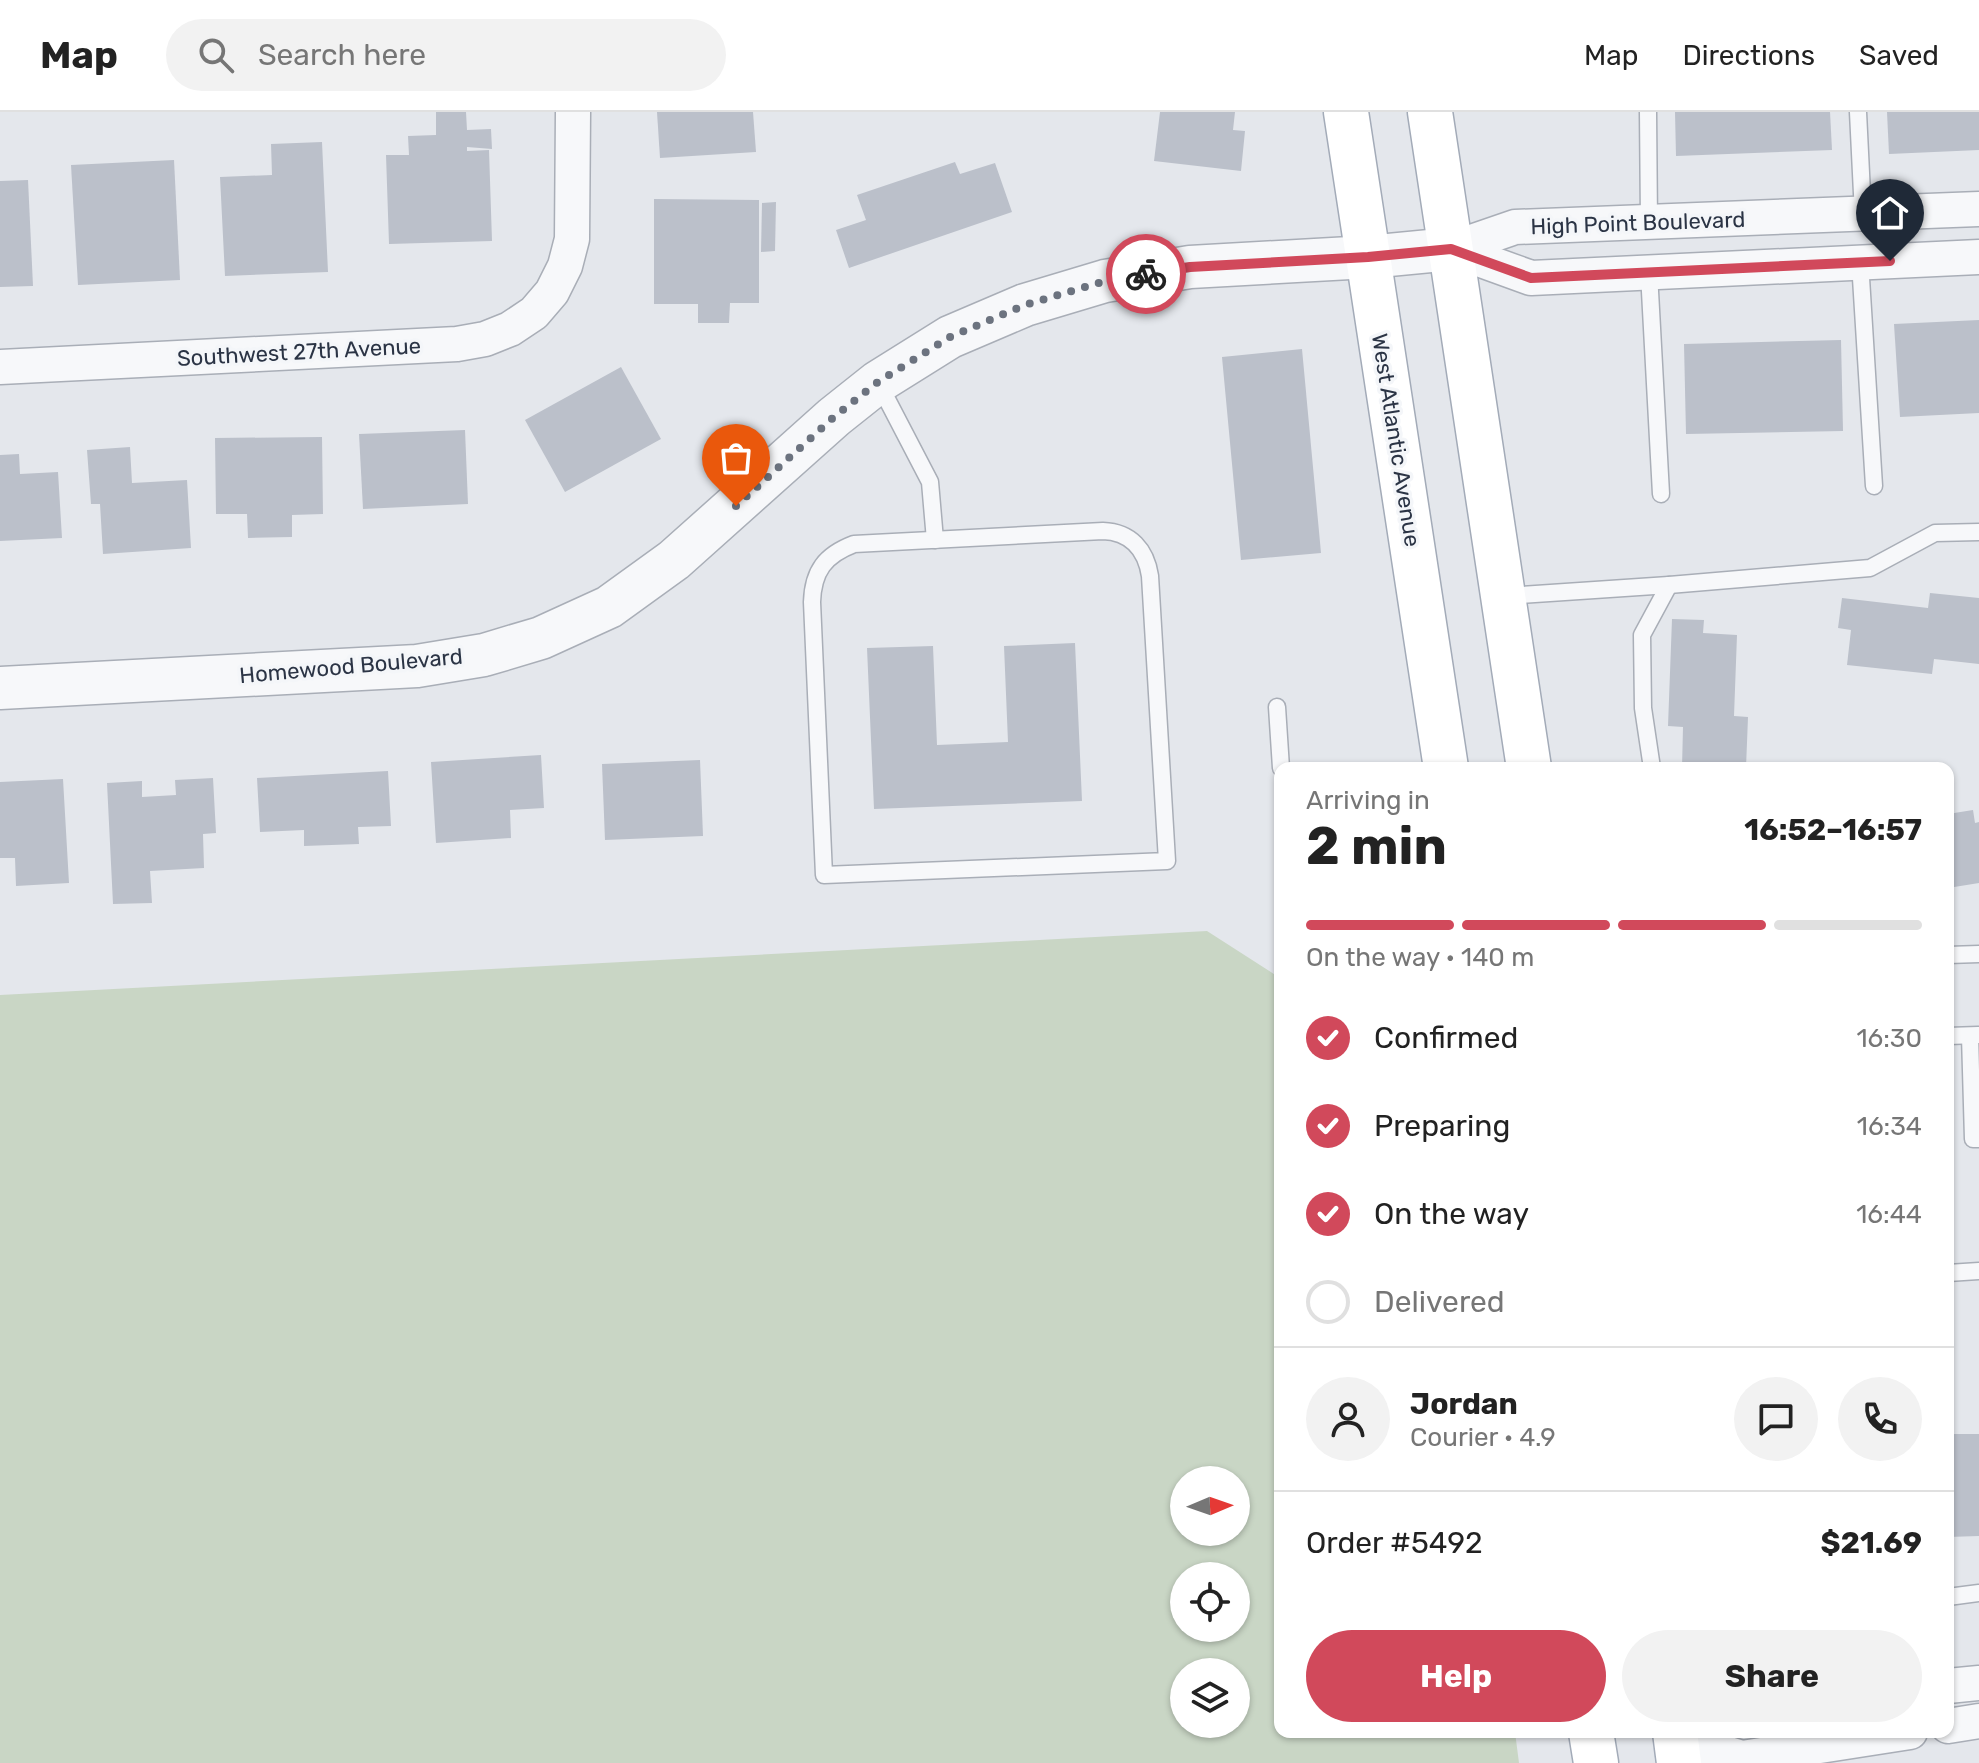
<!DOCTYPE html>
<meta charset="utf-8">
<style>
:root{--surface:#fff;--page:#f2f2f2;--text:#222;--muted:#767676;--line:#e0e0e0;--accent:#d1495b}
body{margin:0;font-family:Rubik,sans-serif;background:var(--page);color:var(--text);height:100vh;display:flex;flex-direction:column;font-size:30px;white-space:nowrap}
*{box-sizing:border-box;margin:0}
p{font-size:26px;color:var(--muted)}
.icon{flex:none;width:44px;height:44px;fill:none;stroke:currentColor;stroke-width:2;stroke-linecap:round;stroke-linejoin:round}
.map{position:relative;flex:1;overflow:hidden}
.drawer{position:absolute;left:1274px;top:650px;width:680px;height:976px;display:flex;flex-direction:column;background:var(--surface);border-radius:16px;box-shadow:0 2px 6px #0004}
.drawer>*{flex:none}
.needle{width:52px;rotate:88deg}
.controls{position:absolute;left:1170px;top:1354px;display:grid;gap:16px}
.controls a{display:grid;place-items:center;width:80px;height:80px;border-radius:50%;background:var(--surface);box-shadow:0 2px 6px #0004;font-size:40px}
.pin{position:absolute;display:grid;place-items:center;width:68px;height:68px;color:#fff;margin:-82px -34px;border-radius:50% 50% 50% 0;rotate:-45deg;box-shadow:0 0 8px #0007}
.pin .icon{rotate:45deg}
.courier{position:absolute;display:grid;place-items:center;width:80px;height:80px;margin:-40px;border:6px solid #d1495b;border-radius:50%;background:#fff;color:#222;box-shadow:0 2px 10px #0007}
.overview em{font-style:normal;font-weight:700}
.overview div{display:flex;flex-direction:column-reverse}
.overview{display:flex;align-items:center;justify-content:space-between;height:136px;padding:0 32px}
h1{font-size:52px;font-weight:700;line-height:60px}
.bar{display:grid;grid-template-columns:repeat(4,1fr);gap:12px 8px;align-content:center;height:96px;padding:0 32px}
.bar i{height:10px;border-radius:6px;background:var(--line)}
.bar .current{background:var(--accent)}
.bar p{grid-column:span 4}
.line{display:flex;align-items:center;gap:20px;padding:0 32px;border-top:2px solid var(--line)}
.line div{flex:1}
.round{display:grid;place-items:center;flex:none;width:84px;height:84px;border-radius:42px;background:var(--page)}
ol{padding:0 32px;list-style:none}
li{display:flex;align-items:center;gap:24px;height:88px}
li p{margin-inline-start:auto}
li .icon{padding:8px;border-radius:50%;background:var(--accent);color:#fff;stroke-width:4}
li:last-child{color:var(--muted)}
li i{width:44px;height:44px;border:4px solid var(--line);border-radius:50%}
.button{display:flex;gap:16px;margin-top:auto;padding:16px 32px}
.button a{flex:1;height:92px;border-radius:48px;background:var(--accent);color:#fff;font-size:32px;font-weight:700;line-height:92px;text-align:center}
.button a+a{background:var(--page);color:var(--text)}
header{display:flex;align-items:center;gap:48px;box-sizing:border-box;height:112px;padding:0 40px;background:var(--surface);border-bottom:2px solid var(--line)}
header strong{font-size:38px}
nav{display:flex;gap:44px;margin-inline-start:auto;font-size:28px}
.search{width:560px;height:72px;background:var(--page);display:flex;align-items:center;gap:20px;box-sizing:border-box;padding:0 28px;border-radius:44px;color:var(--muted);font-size:30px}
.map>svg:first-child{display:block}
</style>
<header>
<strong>Map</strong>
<div class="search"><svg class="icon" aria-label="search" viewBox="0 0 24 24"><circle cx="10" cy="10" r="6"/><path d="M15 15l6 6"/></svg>Search here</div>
<nav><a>Map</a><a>Directions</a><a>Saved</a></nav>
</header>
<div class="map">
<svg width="1979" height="1651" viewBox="0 0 1979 1651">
<rect width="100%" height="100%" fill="#e4e7ec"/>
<path fill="#c9d6c5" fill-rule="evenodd" d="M 1207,819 L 1280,866 L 1280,1620 L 1515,1620 L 1519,1651 L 0,1651 L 0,883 ZM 1184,1368 L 1236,1368 L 1236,1420 L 1184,1420 ZM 1184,1464 L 1236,1464 L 1236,1516 L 1184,1516 ZM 1184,1560 L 1236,1560 L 1236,1612 L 1184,1612 Z"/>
<g fill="#bbc0ca">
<polygon points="436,0 466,0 467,18 491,17 492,37 467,35 467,39 489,38 492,129 389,132 386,43 409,43 408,24 436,23"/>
<polygon points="657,0 753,0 756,40 660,46"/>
<polygon points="1160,0 1235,0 1233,18 1245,19 1241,59 1154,49"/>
<polygon points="1675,0 1830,0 1832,38 1676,44"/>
<polygon points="1887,0 1979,0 1979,38 1889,42"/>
<polygon points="322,30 328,160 225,164 220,65 272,63 271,32"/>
<polygon points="174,48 180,168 78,173 71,53"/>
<polygon points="955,50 960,62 995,51 1012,100 849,156 836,118 866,108 857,83"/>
<polygon points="28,68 33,174 0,175 0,69"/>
<polygon points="654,87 759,88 759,191 730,191 729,211 698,211 698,192 654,192"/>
<polygon points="776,90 775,139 761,140 762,91"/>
<polygon points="1979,208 1979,301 1900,305 1894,212"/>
<polygon points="1841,228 1843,319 1686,322 1684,232"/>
<polygon points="1302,237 1321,441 1241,448 1222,245"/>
<polygon points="621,255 661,327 565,380 525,308"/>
<polygon points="465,318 468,392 363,397 359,322"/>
<polygon points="322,325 323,402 292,403 292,425 248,426 247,402 216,402 215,326"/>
<polygon points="130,335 132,371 187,368 191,436 103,442 100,392 91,392 87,338"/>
<polygon points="19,342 20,362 58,360 62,426 0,429 0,343"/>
<polygon points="1930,481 1979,486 1979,552 1934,547 1932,562 1847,553 1851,518 1838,516 1842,486 1928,496"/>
<polygon points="1672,507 1704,508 1703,521 1737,523 1734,604 1748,605 1746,656 1682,656 1683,615 1668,614"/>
<polygon points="1075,531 1082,689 874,697 867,536 933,534 937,633 1008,630 1004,534"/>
<polygon points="541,643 544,696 510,698 511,726 436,731 431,650"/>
<polygon points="700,648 703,724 605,728 602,652"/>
<polygon points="388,659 391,714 358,715 359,732 304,734 304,718 260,720 257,666"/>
<polygon points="213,666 216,721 203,722 204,756 150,759 152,791 113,792 107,671 142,669 142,685 176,683 175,668"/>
<polygon points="63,667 69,771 16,774 15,746 0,746 0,670"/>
<polygon points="1973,698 1975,711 1979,710 1979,771 1948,776 1948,702"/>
<polygon points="1948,1322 1979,1322 1979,1424 1948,1425"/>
</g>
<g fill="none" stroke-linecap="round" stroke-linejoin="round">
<g stroke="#a9aeb7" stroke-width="19">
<g id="service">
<polyline points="1648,0 1649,110"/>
<polyline points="1858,0 1863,102"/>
<polyline points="1860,150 1874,374"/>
<polyline points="1649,161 1661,382"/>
<polyline points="879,272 930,370 935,428"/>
<path d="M 1103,419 C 1131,420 1146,438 1150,464 L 1167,749 L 824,763 L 812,490 C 813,459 825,443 854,432 Z"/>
<polyline points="1507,484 1669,473 1870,456 1935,421 1979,420"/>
<polyline points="1277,595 1281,656"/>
<polyline points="1652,656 1643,596 1642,523 1669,473"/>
<polyline points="1948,843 1979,842"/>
<polyline points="1948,924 1978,923"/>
<polyline points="1970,924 1973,1027 1979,1027"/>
<polyline points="1948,1161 1979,1159"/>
<polyline points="1948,1485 1979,1481"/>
</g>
</g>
<g stroke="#a9aeb7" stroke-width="37">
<g id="minor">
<polyline points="1451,137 1531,166 1979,145"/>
<polyline points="1451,137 1515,115 1979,97"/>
<polyline points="0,255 457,232 485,227 510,217 534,201 552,180 565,154 572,127 573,0"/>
<polyline points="1948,1574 1979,1571"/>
<polyline points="1948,1614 1979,1609"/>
<polyline points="1676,1626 1742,1646 1910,1620"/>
</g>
</g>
<g stroke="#a9aeb7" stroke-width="45">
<polyline id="tertiary" points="0,576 417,554 484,543 541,526 609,495 674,448 834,305 878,270 950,225 1025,193 1105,169 1190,155 1368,145 1451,137"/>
</g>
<g stroke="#a3abb8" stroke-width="47">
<g id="primary">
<polyline points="1346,0 1446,656"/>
<polyline points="1430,0 1529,656"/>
<polyline points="1591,1620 1596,1651"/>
<polyline points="1675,1620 1679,1651"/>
</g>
</g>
<use href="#service" stroke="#f7f8fa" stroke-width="16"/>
<use href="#minor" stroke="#f7f8fa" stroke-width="34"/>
<use href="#tertiary" stroke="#f7f8fa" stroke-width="42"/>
<use href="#primary" stroke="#fff" stroke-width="44"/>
</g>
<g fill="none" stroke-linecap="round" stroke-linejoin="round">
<polyline stroke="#6c737f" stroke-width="8" stroke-dasharray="0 14.4" points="736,394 834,305 878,270 950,225 1025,193 1105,169 1146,162"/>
<polyline stroke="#d1495b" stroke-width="10" points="1146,162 1190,155 1368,145 1451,137 1531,166 1890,149"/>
</g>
<g text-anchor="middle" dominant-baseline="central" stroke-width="7" stroke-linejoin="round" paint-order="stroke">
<g font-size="22" fill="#2b3445" stroke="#f4f6f9">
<text transform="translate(1638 111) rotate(-2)">High Point Boulevard</text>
<text transform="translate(299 240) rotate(-3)">Southwest 27th Avenue</text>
<text transform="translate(1396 328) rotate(81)">West Atlantic Avenue</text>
<text transform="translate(351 554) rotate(-5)">Homewood Boulevard</text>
</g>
</g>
</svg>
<div class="controls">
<a><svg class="needle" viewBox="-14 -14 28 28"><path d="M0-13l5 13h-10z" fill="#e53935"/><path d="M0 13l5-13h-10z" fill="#767676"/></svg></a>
<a><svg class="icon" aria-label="locate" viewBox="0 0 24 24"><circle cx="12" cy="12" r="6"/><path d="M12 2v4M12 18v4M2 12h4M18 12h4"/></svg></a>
<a><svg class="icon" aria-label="layers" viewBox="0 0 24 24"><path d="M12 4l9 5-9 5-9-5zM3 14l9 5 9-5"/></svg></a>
</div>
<div class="pin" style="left:736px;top:394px;background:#ea580c"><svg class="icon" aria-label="bag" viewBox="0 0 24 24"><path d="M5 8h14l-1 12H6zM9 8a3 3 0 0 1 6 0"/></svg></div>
<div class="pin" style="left:1890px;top:149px;background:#1f2937"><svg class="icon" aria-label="home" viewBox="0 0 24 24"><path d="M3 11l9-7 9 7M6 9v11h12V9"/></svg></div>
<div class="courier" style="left:1146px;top:162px"><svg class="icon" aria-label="bike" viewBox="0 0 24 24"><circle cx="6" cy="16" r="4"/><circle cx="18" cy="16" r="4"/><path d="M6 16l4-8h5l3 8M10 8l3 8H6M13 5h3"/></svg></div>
<section class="drawer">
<div class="overview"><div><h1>2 min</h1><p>Arriving in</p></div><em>16:52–16:57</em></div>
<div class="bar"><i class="current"></i><i class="current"></i><i class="current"></i><i></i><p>On the way · 140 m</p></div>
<ol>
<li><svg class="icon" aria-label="check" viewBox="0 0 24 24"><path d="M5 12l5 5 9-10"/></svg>Confirmed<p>16:30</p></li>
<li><svg class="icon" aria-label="check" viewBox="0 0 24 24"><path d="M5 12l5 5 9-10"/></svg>Preparing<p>16:34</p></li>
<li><svg class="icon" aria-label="check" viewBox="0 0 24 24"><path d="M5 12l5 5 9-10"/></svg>On the way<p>16:44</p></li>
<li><i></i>Delivered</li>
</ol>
<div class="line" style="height:144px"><a class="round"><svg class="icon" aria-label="person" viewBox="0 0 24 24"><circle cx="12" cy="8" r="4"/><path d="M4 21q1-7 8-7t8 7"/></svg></a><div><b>Jordan</b><p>Courier · 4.9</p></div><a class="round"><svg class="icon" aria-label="chat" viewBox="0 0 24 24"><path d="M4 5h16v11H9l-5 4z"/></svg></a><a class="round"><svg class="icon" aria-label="phone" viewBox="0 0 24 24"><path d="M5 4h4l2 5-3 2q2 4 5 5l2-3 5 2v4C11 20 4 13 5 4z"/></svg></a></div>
<div class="line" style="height:104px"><div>Order #5492</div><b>$21.69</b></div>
<div class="button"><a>Help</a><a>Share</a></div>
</section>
</div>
